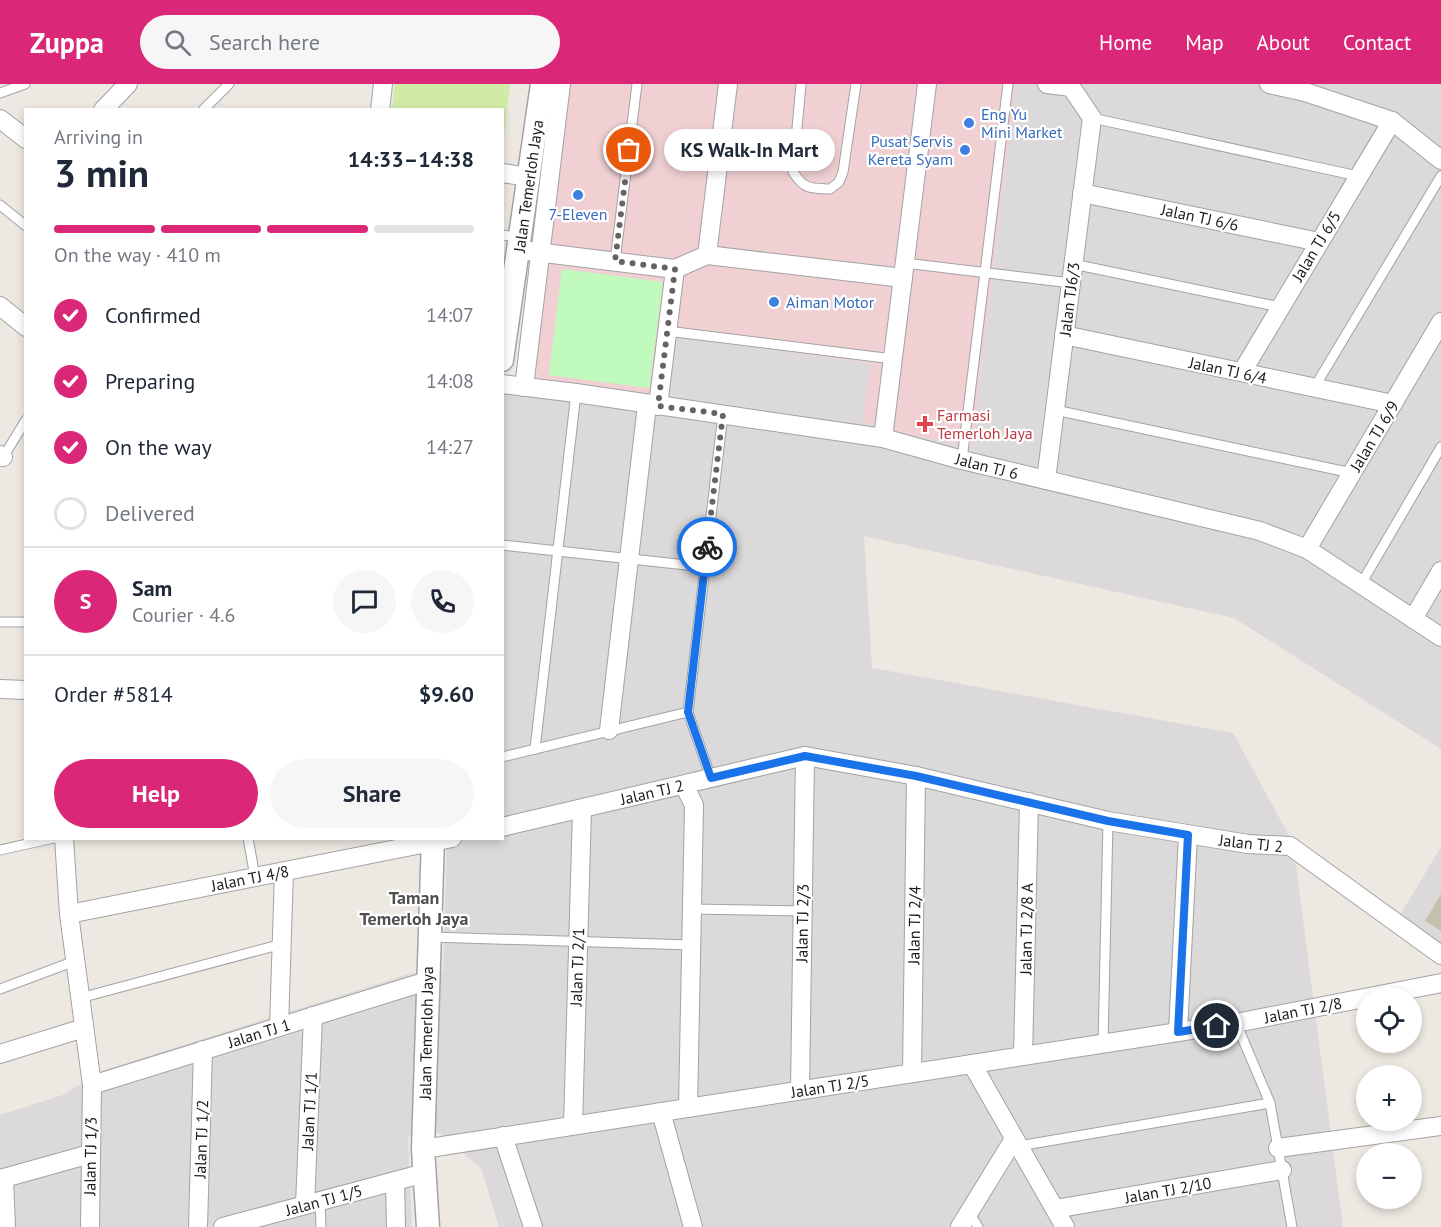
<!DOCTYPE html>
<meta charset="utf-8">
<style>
:root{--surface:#fff;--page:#f6f6f7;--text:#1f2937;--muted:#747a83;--line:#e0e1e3;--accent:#db2777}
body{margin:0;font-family:"PT Sans",sans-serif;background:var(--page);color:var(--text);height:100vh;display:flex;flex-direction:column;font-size:22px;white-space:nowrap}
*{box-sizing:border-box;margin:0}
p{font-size:20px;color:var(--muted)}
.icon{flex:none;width:33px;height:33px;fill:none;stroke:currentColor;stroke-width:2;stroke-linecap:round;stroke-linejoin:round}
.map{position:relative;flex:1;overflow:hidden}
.details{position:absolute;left:24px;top:24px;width:480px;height:732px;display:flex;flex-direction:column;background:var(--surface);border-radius:0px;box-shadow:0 3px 9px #0003}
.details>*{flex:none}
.controls{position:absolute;left:1356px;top:903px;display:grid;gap:12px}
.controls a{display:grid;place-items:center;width:66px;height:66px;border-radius:50%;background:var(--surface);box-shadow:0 3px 9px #0003;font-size:30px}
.pin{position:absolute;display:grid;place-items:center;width:51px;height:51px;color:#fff;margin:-26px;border:3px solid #fff;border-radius:50%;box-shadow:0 2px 6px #0007}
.courier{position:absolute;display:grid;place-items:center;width:60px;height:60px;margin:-30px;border:4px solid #1a73e8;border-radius:50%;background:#fff;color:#222;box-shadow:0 2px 8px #0007}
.bubble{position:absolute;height:42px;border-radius:21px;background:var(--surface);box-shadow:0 3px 9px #0003;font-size:20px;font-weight:700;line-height:42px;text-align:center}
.summary em{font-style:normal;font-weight:700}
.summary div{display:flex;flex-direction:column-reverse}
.summary{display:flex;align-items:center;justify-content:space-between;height:102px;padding:0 30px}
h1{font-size:39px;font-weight:700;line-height:45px}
.bar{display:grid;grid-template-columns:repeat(4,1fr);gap:9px 6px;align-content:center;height:72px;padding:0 30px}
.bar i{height:8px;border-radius:4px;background:var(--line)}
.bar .current{background:var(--accent)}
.bar p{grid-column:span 4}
.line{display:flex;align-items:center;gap:15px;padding:0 30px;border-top:2px solid var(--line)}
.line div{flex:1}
.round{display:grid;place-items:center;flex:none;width:63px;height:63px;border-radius:32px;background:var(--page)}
ol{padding:0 30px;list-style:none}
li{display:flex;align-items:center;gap:18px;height:66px}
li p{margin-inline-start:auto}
li .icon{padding:6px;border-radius:50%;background:var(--accent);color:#fff;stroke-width:4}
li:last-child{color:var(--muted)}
li i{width:33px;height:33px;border:3px solid var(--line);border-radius:50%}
.cta{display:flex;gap:12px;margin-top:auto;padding:12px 30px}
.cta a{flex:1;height:69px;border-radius:36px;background:var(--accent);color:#fff;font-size:24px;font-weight:700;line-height:69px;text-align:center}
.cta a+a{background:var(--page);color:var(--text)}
header{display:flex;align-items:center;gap:36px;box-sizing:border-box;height:84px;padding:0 30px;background:var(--accent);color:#fff}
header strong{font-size:28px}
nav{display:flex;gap:33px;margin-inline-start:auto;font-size:21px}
.search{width:420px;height:54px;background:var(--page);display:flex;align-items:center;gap:15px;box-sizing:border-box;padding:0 21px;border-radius:33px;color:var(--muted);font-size:22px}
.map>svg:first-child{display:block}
</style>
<header>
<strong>Zuppa</strong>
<div class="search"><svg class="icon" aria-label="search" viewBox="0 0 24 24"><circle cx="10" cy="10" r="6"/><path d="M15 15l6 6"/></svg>Search here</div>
<nav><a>Home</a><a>Map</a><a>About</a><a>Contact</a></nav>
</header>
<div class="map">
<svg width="1441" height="1143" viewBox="0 0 1441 1143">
<rect width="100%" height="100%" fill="#eee8e2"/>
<g fill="#dbd9d9">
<polygon points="1016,0 1441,0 1441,665 1234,534 864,452 872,584 1233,649 1293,759 1343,1143 499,1143 481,1084 440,1049 408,1053 412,1143 0,1143 0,1031 63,1011 104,986 412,889 443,889 447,755 502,754 502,311 517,293 675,253 872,279 863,339 972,364"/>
<polygon points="1441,763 1441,873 1392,844"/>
</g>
<polygon fill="#f0d0d3" points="552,0 1016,0 972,364 863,339 871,279 675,253 667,312 517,293"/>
<polygon fill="#c3c0ad" points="1441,810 1441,847 1425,837"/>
<polygon fill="#d1eaa6" points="395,0 510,0 503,61 502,26 392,25"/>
<polygon fill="#c0fabd" points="562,185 663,198 649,304 549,291"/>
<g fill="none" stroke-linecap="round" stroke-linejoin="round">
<g stroke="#a3a3a3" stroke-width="11">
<g id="service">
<path d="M 801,0 L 793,88 C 805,106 810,104 830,105 L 839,98 L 843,88 L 856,0"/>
<polyline points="0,9 25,0"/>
<polyline points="203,26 229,0"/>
<polyline points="1092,34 1358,92"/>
<polyline points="0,121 26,142"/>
<polyline points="502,151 519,153"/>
<polyline points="615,177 637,0"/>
<polyline points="905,179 1071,199"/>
<polyline points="1073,180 1280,223"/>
<polyline points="667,247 893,275"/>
<polyline points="1314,304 1441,92"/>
<polyline points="1055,326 1352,389"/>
<polyline points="2,375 26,336"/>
<polyline points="962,376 1008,0"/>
<polyline points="502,461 705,483"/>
<polyline points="1361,500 1441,363"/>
<polyline points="0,538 26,538"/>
<polyline points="688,628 723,330"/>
<polyline points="535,665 576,309"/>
<polyline points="502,673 688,628 711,694"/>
<polyline points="248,754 255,793"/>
<polyline points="0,766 54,754"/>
<polyline points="692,825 803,827"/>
<polyline points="431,853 691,861"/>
<polyline points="0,905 75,877"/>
<polyline points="80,914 282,860"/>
<polyline points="1236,939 1270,1019 1292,1143"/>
<polyline points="1103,960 1108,737"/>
<polyline points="1019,1062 1270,1019"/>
<polyline points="320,1117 321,1143"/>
<polyline points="969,1128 978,1143"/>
</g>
</g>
<g stroke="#a3a3a3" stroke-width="20">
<g id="minor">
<polyline points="728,0 707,171 903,194"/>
<polyline points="1047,0 1071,3"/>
<polyline points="1269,0 1305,8 1392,37 1441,76"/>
<polyline points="103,26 128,0"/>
<polyline points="380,26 383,0"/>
<polyline points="0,35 26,55"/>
<polyline points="502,89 528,93"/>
<polyline points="1082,109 1319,158"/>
<polyline points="528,167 675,185 658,322"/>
<polyline points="675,185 707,171"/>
<polyline points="0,222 26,243"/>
<polyline points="1064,251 1393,320"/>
<polyline points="1242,288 1392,37"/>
<polyline points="502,300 576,309 883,354 962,376 1260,447 1307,465 1441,553"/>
<polyline points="524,303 561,0"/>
<polyline points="883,354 927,0"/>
<polyline points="0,371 3,373"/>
<polyline points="1046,396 1092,34 1071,3"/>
<polyline points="1307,465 1441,238"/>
<polyline points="1413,535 1441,487"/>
<polyline points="0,605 26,606"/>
<polyline points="609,646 647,321"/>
<polyline points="684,701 694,721 688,1024"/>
<polyline points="502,743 805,672 916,692 1108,737 1248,760 1290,762 1441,871"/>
<polyline points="64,754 69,830 92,1001 90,1143"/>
<polyline points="69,830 452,754"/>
<polyline points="279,943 284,788"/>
<polyline points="1178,948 1188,751"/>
<polyline points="0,970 84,944"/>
<polyline points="1023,972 1029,718"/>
<polyline points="972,980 1065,1143"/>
<polyline points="912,989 916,692"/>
<polyline points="92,1001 427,897"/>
<polyline points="800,1006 805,672"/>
<polyline points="661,1028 693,1143"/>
<polyline points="573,1041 582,725"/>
<polyline points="503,1052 533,1143"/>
<polyline points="1278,1064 1441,1042"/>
<polyline points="423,1065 1236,939 1441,899"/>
<polyline points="395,1097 396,1143"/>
<polyline points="305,1121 313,932"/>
<polyline points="1055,1125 1282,1086"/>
<polyline points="6,1143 4,1094 90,1070"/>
<polyline points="198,1143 203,966"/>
<polyline points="223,1143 425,1089"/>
<polyline points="960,1143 1014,1055"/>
</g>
</g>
<g stroke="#a3a3a3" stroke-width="25">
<g id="tertiary">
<polyline points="502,276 542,0"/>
<polyline points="428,1143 423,1065 433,754"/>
</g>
</g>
<use href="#service" stroke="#fff" stroke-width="9"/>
<use href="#minor" stroke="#fff" stroke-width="18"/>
<use href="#tertiary" stroke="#fff" stroke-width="22"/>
</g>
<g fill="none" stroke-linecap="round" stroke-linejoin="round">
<polyline stroke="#666361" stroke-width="6" stroke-dasharray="0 10.8" points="629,66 615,177 675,185 658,322 723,330 707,463"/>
<polyline stroke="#1a73e8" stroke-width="8" points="707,463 688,628 711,694 805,672 916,692 1108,737 1188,751 1178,948 1217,942"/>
</g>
<g fill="#3f7fe0" stroke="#fff" stroke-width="2">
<circle cx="969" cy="39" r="6"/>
<circle cx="965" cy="66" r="6"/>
<circle cx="578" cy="111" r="6"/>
<circle cx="774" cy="218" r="6"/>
</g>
<path fill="#e0444e" stroke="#fff" stroke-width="2" d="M922 331h6v6h6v6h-6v6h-6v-6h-6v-6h6z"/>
<g text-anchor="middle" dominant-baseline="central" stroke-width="4.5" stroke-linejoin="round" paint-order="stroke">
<g font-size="16" fill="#366cbe" stroke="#fff" text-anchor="start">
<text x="981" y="30">Eng Yu<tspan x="981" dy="18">Mini Market</tspan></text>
<text x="953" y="57" text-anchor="end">Pusat Servis<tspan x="953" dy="18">Kereta Syam</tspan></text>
<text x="578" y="130" text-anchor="middle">7-Eleven</text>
<text x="786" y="218">Aiman Motor</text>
</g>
<g font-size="16" fill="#1c1c1c" stroke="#fff">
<text transform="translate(528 102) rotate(-82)">Jalan Temerloh Jaya</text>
<text transform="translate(1200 133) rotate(12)">Jalan TJ 6/6</text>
<text transform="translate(1316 162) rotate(-59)">Jalan TJ 6/5</text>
<text transform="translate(1069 215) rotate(-83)">Jalan TJ6/3</text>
<text transform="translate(1228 286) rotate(12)">Jalan TJ 6/4</text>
<text transform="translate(1374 352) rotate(-59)">Jalan TJ 6/9</text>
<text transform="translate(987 382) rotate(14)">Jalan TJ 6</text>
<text transform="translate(652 708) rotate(-13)">Jalan TJ 2</text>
<text transform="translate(1251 759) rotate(6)">Jalan TJ 2</text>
<text transform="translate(250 794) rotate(-11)">Jalan TJ 4/8</text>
<text transform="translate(802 839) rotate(-89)">Jalan TJ 2/3</text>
<text transform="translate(914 841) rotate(-89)">Jalan TJ 2/4</text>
<text transform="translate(1026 845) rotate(-89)">Jalan TJ 2/8 A</text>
<text transform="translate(577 883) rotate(-88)">Jalan TJ 2/1</text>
<text transform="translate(1303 926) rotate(-11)">Jalan TJ 2/8</text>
<text transform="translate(259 949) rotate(-17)">Jalan TJ 1</text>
<text transform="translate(426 949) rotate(-89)">Jalan Temerloh Jaya</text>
<text transform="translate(830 1002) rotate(-9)">Jalan TJ 2/5</text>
<text transform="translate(309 1027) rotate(-87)">Jalan TJ 1/1</text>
<text transform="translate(201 1055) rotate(-88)">Jalan TJ 1/2</text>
<text transform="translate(90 1072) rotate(-89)">Jalan TJ 1/3</text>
<text transform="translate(1168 1106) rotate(-10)">Jalan TJ 2/10</text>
<text transform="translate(324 1116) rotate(-15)">Jalan TJ 1/5</text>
</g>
<g font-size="16" fill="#be3a42" stroke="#fff" text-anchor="start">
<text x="937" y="331">Farmasi<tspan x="937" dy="18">Temerloh Jaya</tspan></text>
</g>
<g font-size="18" font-weight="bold" fill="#4f4f4f" stroke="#fff">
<text x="414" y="813">Taman<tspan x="414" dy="21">Temerloh Jaya</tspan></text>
</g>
</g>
</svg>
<div class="controls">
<a><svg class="icon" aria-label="locate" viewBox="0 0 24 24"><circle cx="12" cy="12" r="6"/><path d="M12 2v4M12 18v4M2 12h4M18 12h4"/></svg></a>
<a>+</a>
<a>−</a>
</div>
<div class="pin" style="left:629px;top:66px;background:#ea580c"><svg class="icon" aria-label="bag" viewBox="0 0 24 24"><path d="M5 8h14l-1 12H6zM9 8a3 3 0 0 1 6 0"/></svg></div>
<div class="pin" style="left:1217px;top:942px;background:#1f2937"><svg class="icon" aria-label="home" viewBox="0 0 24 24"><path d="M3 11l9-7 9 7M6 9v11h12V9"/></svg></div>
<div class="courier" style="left:707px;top:463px"><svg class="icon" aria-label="bike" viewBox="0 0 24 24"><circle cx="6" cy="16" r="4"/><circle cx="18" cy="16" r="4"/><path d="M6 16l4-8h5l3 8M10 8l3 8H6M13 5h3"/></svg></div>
<div class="bubble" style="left:664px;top:45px;width:171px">KS Walk-In Mart</div>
<section class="details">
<div class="summary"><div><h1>3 min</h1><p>Arriving in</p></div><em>14:33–14:38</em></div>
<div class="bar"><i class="current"></i><i class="current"></i><i class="current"></i><i></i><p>On the way · 410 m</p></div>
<ol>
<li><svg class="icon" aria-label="check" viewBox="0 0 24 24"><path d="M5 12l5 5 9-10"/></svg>Confirmed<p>14:07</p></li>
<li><svg class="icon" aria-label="check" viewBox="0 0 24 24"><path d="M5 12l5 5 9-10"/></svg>Preparing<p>14:08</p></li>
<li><svg class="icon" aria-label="check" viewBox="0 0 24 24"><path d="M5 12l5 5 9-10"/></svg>On the way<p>14:27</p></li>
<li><i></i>Delivered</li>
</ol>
<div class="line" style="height:108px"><b class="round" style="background:var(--accent);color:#fff">S</b><div><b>Sam</b><p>Courier · 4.6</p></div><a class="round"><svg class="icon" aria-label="chat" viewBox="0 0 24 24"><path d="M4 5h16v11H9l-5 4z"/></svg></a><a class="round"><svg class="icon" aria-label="phone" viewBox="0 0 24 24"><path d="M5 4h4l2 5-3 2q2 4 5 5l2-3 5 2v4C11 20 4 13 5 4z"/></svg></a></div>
<div class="line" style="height:78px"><div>Order #5814</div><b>$9.60</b></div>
<div class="cta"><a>Help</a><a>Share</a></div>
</section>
</div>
